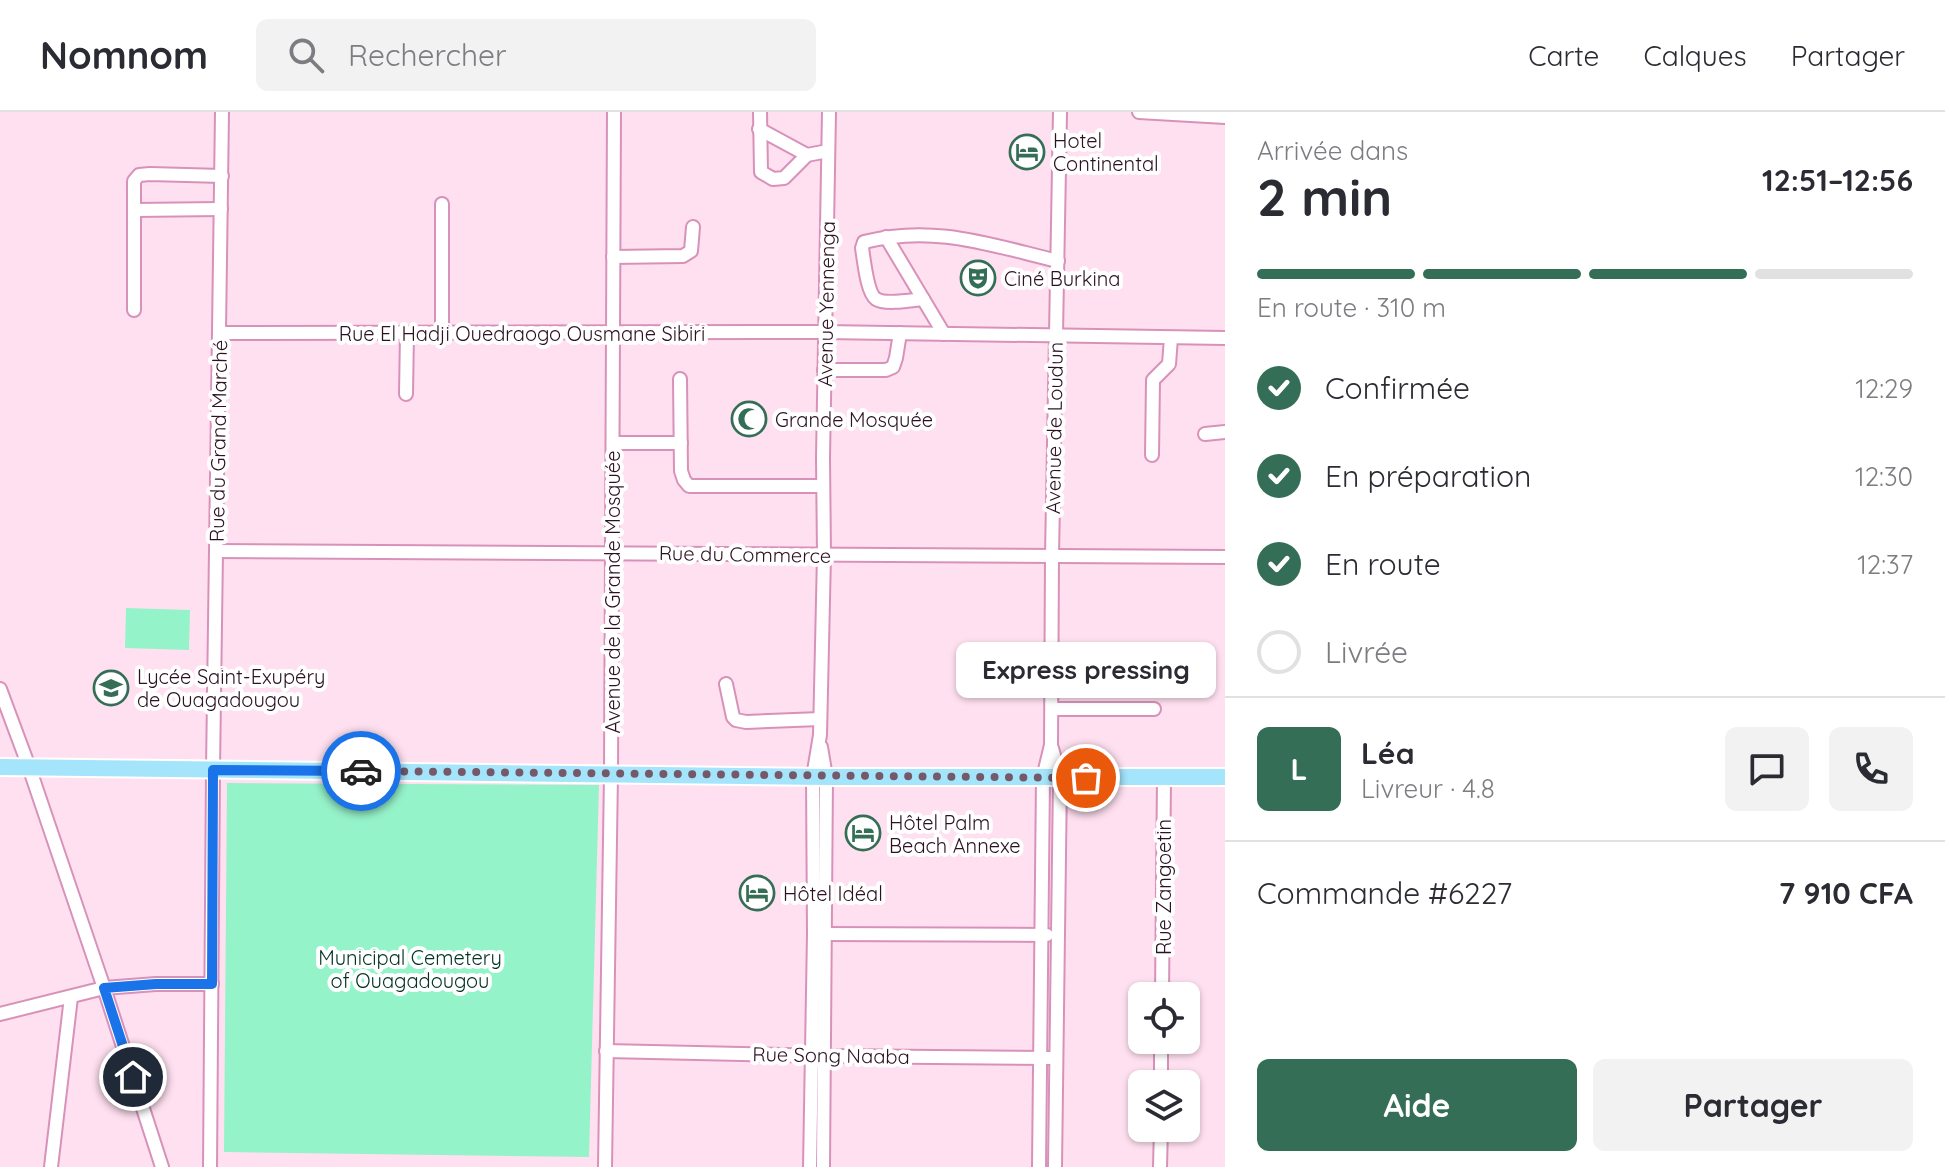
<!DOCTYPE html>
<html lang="fr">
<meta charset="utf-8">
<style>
:root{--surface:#fff;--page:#f2f2f3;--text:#2b2b33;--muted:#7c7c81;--line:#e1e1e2;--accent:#346e56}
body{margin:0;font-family:Quicksand,sans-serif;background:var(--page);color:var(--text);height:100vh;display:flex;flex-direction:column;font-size:30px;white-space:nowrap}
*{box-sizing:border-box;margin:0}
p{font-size:26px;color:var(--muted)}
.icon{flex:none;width:44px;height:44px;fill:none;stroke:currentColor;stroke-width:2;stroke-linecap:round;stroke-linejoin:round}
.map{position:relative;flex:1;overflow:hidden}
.details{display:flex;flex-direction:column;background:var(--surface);width:720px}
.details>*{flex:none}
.controls{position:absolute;left:1128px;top:870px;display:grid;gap:16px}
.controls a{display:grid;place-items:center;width:72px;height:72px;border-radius:12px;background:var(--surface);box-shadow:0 2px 6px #0004;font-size:40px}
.pin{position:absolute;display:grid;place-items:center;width:68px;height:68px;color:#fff;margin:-34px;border:4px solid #fff;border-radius:50%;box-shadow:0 2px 8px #0007}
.courier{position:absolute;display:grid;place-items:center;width:80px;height:80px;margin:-40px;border:6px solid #1a73e8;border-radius:50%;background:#fff;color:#222;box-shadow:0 2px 10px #0007}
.bubble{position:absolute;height:56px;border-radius:12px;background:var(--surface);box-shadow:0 2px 6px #0004;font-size:26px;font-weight:800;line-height:56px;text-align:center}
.summary em{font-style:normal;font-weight:800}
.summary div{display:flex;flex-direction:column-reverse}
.summary{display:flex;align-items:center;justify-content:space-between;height:136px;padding:0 32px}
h1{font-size:52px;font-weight:800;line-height:60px}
.bar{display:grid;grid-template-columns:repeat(4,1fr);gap:12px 8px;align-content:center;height:96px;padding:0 32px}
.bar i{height:10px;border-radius:6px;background:var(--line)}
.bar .on{background:var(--accent)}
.bar p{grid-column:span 4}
.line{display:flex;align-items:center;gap:20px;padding:0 32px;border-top:2px solid var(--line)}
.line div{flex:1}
.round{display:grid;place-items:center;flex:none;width:84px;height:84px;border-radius:12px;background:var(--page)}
ol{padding:0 32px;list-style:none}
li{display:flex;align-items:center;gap:24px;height:88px}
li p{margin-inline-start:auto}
li .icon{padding:8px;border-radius:50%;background:var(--accent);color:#fff;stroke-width:4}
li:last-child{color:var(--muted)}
li i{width:44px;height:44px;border:4px solid var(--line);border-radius:50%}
.action{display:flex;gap:16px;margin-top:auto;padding:16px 32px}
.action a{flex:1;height:92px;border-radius:12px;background:var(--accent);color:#fff;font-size:32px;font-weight:800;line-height:92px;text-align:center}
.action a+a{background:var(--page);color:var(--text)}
header{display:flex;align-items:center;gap:48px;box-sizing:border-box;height:112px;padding:0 40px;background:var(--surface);border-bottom:2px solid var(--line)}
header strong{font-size:38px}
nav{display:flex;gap:44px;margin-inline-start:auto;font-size:28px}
.search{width:560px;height:72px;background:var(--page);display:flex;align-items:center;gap:20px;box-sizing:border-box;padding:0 28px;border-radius:12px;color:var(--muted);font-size:30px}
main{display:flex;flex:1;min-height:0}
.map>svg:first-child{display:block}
</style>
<header>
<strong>Nomnom</strong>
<div class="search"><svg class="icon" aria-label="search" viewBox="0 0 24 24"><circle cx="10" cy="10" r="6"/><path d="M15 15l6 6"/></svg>Rechercher</div>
<nav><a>Carte</a><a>Calques</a><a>Partager</a></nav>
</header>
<main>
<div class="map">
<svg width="1225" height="1055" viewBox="0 0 1225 1055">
<rect width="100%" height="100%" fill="#ffe0f0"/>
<g fill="#95f3ca">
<polygon points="126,496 190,498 189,538 125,536"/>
<polygon points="227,671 599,673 589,1045 224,1040"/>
</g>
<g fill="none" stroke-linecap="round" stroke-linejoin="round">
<g stroke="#d892ba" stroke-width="16">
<g id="minor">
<polyline points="760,0 761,60 773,67 784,66 807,43 828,39"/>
<polyline points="1139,0 1225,5"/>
<polyline points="759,17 807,43"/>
<polyline points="134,98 221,97"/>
<polyline points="886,125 944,222"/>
<polyline points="613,145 683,144 691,139 693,115"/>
<path d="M 923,187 C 913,188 885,193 876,187 C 867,181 864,148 862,136 L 864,130 C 934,112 990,133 1058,149"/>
<polyline points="134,198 134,69 139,63 150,62 222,64"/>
<polyline points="220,221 825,220 1225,226"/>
<polyline points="442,221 442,92"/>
<polyline points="824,258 886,258 893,255 896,246 900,221"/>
<polyline points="680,267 681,359 684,368 689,374 823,374"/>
<polyline points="406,282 407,221"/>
<polyline points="1205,322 1225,320"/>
<polyline points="613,331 681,331"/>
<polyline points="1152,343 1153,268 1169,252 1171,226"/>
<polyline points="217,439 1225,445"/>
<polyline points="726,572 733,605 736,608 746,610 820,607"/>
<polyline points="0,577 29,655 104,876 162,1055"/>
<polyline points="1052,597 1154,597"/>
<polyline points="821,635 826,665 823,1055"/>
<polyline points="1052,636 1060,666 1055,1055"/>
<polyline points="821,822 1047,823"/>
<polyline points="1162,884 1164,665"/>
<polyline points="0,902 104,876 156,872 212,872"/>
<polyline points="606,939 825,944 1056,946"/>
<polyline points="1161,972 1161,928"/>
<polyline points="51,1055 71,885"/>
<polyline points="210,1055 213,658 222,0"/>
<polyline points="605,1055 611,662 614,0"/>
<polyline points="810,1055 814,822 813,665 820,623 824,443 823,346 829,0"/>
<polyline points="1039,1055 1043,666 1051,633 1052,444 1060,0"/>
<polyline points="1160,1055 1161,1016"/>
</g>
</g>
<g stroke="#fff" stroke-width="20">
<polyline id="major" points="0,655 826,665 1225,665"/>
</g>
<use href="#minor" stroke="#fff" stroke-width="12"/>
<use href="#major" stroke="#a4e5fc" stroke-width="16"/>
</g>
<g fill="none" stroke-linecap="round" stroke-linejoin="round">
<polyline stroke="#755969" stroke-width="8" stroke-dasharray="0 14.4" points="361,659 1086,666"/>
<polyline stroke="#1a73e8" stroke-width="10" points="133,965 104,876 156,872 212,872 213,658 361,659"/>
</g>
<defs>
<g id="hotel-ring" transform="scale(1.8)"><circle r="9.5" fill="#fff" stroke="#346e56" stroke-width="1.5"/><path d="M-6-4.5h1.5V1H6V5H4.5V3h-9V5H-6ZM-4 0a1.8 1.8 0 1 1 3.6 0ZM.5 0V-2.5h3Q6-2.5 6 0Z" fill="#346e56"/></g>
<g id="theatre-ring" transform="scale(1.8)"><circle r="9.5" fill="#fff" stroke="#346e56" stroke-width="1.5"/><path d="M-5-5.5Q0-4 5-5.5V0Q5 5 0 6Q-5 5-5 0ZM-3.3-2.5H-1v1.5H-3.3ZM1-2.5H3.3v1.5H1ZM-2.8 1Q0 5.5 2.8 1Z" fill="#346e56"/></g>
<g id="mosque-ring" transform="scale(1.8)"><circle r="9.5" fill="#fff" stroke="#346e56" stroke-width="1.5"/><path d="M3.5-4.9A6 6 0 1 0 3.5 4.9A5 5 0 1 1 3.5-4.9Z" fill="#346e56"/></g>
<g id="school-ring" transform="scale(1.8)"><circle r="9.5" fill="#fff" stroke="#346e56" stroke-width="1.5"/><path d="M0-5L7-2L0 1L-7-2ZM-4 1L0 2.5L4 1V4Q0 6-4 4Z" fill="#346e56"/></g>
</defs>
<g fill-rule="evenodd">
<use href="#hotel-ring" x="1027" y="40"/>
<use href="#theatre-ring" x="978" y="166"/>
<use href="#mosque-ring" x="749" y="307"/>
<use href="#school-ring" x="111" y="576"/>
<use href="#hotel-ring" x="863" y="721"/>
<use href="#hotel-ring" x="757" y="781"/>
</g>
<g text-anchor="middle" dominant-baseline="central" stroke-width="8" stroke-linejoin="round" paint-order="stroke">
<g font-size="20" fill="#2b1121" stroke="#fff" text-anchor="start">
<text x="1053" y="28">Hotel<tspan x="1053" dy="23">Continental</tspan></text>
<text x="1004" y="166">Ciné Burkina</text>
<text x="775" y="307">Grande Mosquée</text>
<text x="137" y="564">Lycée Saint-Exupéry<tspan x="137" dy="23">de Ouagadougou</tspan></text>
<text x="889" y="710">Hôtel Palm<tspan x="889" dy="23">Beach Annexe</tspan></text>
<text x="783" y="781">Hôtel Idéal</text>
</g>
<g font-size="20" fill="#2b1121" stroke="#fff">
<text transform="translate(826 192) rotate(-89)">Avenue Yennenga</text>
<text x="522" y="221">Rue El Hadji Ouedraogo Ousmane Sibiri</text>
<text transform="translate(1054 316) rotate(-89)">Avenue de Loudun</text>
<text transform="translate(218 329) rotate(-89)">Rue du Grand Marché</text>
<text transform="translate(745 442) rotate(1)">Rue du Commerce</text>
<text transform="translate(612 480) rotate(-90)">Avenue de la Grande Mosquée</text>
<text transform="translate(1163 775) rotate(-90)">Rue Zangoetin</text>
<text transform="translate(831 943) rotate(1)">Rue Song Naaba</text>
</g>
<g font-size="20" fill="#023323" stroke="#fff">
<text x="410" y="845">Municipal Cemetery<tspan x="410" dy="23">of Ouagadougou</tspan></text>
</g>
</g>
</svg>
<div class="controls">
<a><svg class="icon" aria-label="locate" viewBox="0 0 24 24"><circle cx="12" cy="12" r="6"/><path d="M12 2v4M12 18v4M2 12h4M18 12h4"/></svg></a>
<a><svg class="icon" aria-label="layers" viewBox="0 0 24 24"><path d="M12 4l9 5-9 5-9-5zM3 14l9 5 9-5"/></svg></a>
</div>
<div class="pin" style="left:1086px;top:666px;background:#ea580c"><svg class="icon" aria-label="bag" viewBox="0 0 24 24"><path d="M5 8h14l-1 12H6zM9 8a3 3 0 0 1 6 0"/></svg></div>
<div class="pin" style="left:133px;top:965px;background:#1f2937"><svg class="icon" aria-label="home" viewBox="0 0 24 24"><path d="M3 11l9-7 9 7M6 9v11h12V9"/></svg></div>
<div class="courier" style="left:361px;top:659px"><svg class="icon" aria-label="car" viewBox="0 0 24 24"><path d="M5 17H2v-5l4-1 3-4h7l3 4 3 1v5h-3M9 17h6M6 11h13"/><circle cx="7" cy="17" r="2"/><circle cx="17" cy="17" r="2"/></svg></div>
<div class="bubble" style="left:956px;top:530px;width:260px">Express pressing</div>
</div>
<section class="details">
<div class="summary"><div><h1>2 min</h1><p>Arrivée dans</p></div><em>12:51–12:56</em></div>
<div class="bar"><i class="on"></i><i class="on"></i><i class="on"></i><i></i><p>En route · 310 m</p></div>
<ol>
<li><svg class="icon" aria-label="check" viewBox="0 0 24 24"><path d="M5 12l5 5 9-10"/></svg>Confirmée<p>12:29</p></li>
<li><svg class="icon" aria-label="check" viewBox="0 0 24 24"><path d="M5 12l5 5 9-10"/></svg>En préparation<p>12:30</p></li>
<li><svg class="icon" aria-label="check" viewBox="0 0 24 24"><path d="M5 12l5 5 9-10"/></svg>En route<p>12:37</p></li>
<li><i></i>Livrée</li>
</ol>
<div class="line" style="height:144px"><b class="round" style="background:var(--accent);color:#fff">L</b><div><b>Léa</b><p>Livreur · 4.8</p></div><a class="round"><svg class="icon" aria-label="chat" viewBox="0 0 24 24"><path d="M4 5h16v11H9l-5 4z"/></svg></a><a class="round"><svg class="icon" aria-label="phone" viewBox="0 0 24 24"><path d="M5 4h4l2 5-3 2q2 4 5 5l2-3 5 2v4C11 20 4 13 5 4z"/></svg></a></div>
<div class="line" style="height:104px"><div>Commande #6227</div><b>7 910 CFA</b></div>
<div class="action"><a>Aide</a><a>Partager</a></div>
</section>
</main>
